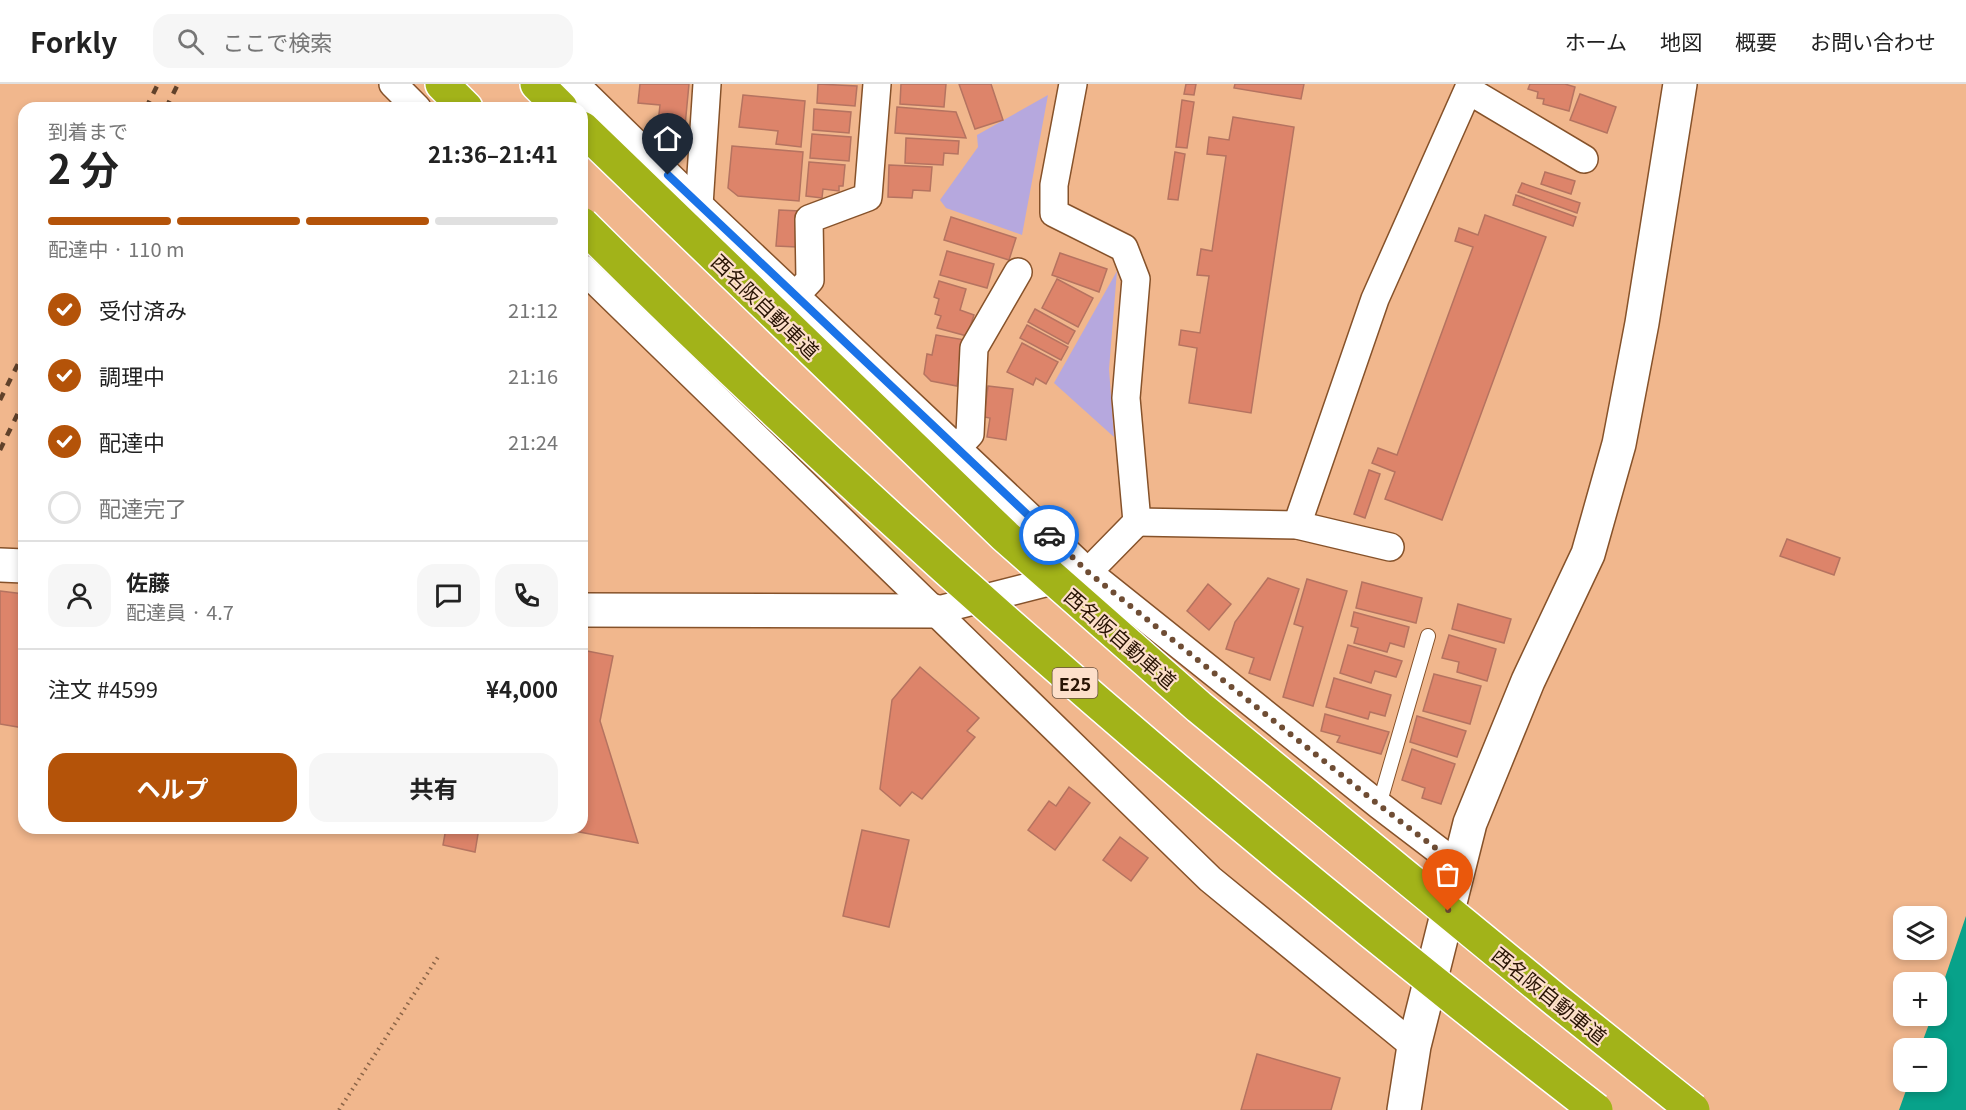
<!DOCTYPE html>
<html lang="ja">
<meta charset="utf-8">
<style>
:root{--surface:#fff;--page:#f6f6f6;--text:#222;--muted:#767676;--line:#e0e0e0;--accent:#b45309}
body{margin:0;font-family:Georgia,"Noto Sans JP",serif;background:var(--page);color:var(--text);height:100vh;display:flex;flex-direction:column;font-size:22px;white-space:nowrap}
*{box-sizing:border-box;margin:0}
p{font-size:20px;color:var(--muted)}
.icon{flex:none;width:33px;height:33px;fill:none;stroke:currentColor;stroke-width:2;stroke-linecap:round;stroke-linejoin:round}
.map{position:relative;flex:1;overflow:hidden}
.side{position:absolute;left:18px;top:18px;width:570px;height:732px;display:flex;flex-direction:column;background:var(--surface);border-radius:18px;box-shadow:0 3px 9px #0003}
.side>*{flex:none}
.fabs{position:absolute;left:1893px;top:822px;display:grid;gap:12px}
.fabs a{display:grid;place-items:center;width:54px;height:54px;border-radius:12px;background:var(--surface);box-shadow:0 3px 9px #0003;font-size:30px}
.pin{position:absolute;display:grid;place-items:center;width:51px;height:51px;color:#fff;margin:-62px -26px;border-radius:50% 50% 50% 0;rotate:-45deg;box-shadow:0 0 6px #0007}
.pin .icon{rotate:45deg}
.courier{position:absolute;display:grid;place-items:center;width:60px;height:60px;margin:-30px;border:4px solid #1a73e8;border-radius:50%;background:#fff;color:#222;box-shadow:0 2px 8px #0007}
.head em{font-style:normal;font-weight:700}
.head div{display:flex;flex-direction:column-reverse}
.head{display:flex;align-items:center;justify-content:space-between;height:102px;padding:0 30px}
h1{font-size:39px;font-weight:700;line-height:45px}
.bar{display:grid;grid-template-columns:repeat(4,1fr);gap:9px 6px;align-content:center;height:72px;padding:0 30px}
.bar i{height:8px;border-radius:4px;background:var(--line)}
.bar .current{background:var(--accent)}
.bar p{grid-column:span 4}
.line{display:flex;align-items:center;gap:15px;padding:0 30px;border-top:2px solid var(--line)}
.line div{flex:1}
.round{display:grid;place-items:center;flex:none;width:63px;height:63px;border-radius:18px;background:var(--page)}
ol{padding:0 30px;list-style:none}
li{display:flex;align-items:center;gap:18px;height:66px}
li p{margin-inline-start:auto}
li .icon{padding:6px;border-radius:50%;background:var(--accent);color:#fff;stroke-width:4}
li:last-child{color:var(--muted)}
li i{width:33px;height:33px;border:3px solid var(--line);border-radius:50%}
.cta{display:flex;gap:12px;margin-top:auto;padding:12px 30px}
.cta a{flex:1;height:69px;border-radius:18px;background:var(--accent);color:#fff;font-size:24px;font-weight:700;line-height:69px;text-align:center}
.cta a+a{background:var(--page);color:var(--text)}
header{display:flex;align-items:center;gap:36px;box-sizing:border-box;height:84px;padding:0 30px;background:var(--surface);border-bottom:2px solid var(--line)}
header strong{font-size:28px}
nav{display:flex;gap:33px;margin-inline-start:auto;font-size:21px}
.search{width:420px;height:54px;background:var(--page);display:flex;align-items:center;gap:15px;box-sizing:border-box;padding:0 21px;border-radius:18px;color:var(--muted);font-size:22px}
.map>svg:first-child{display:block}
</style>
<header>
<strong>Forkly</strong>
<div class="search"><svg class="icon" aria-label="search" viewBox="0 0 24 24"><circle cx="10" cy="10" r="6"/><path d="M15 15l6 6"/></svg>ここで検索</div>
<nav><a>ホーム</a><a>地図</a><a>概要</a><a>お問い合わせ</a></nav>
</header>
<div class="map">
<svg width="1966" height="1026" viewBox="0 0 1966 1026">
<rect width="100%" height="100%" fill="#f1b78d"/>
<g fill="#b6a8de">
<polygon points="1048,11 1022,151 946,124 940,116 978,63 977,51"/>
<polygon points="1117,187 1109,285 1114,353 1054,299"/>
</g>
<polygon fill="#08a28a" points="1966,832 1966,1026 1899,1026 1909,998 1936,998 1936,964 1920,964 1932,932 1936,932 1937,917"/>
<g fill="#dd846a" stroke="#b57360" stroke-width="1.5">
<polygon points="640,0 689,0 685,42 658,39 660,21 638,19"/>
<polygon points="818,0 857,2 855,22 817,19"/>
<polygon points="901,0 946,0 944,23 900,20"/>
<polygon points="959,0 991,0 1003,36 975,45"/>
<polygon points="1186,0 1196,0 1194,11 1184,10"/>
<polygon points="1235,0 1304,0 1301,15 1234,4"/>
<polygon points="1530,0 1565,0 1575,3 1569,27 1543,20 1544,15 1537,14 1538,8 1528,5"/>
<polygon points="1580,10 1616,23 1607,49 1570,36"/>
<polygon points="743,11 805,17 801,63 776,60 778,47 739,43"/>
<polygon points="1182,16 1194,18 1187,64 1176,63"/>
<polygon points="897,23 956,28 966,54 895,49"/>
<polygon points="814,25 851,28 849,49 813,46"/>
<polygon points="1233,33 1294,43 1251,329 1189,319 1197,264 1179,261 1181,246 1200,249 1209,192 1197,191 1201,165 1212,167 1226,72 1207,70 1209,53 1229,56"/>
<polygon points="812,50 851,53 849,77 810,74"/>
<polygon points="906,54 959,57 958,70 944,69 943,81 905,79"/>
<polygon points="732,62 803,68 799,117 738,112 728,104"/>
<polygon points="1175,68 1185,70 1178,116 1168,115"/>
<polygon points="809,78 845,81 843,102 839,102 839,107 823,105 822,114 806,112"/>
<polygon points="889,81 932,83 930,107 913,106 912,114 888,113"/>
<polygon points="1545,88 1575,97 1571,110 1541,100"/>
<polygon points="1522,99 1580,119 1577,129 1518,108"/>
<polygon points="1516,111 1576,133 1573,142 1513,121"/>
<polygon points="779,126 800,127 797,163 776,162"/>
<polygon points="1485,131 1546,153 1442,436 1385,415 1395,388 1372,379 1378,364 1397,371 1473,163 1455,157 1459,144 1478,151"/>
<polygon points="951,133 1016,154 1009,176 944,156"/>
<polygon points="947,167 994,180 987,204 940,191"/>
<polygon points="1060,169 1107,185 1099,208 1052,191"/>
<polygon points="1057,195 1093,214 1078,243 1042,224"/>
<polygon points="939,197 966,205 960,226 974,231 967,252 937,244 941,232 935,230 939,215 934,213"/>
<polygon points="1035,225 1075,247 1068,260 1028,238"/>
<polygon points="1027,241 1068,263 1061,276 1020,254"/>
<polygon points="936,251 965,256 957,302 931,297 924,290 927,270 932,271"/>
<polygon points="1022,259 1058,278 1046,300 1036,294 1033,301 1007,288"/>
<polygon points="988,302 1013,305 1006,356 987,353 990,334 984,333"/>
<polygon points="1369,386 1380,390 1365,434 1354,430"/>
<polygon points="1787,455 1840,474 1834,491 1780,472"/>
<polygon points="1268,494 1299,505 1270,596 1249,589 1254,574 1226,565 1235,538"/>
<polygon points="1307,495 1347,507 1313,622 1283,613 1303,543 1294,540"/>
<polygon points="1362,498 1422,514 1416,539 1356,524"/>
<polygon points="1208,500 1231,520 1209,546 1187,527"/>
<polygon points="0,507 24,510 24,644 0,640"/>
<polygon points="1458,520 1511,535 1504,559 1452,545"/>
<polygon points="1354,528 1409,543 1404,563 1390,559 1387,568 1354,559 1358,544 1351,542"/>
<polygon points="1449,551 1496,565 1487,597 1457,588 1459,578 1442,574"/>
<polygon points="1348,561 1402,577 1396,593 1375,587 1371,599 1340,589"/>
<polygon points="582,566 613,572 600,637 638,759 558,744 582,744"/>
<polygon points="920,583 979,634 967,647 975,653 922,715 912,708 900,722 880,705 892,616"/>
<polygon points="1434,590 1481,602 1470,640 1423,627"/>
<polygon points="1334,594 1391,611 1385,632 1370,628 1368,635 1326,623"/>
<polygon points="1325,630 1389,648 1381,670 1337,658 1340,652 1321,647"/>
<polygon points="1417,632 1466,647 1457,673 1410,658"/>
<polygon points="1412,665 1455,680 1441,720 1422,714 1425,704 1402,696"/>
<polygon points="1069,703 1090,719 1055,766 1028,746 1049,717 1056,722"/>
<polygon points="446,744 479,744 475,768 443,761"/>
<polygon points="862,746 909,756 889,843 843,832"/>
<polygon points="1120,753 1148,774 1131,797 1103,776"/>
<polygon points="1257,970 1340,994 1331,1026 1241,1026"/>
</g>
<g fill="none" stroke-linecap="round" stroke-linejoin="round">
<g stroke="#86522a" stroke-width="16">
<polyline id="lane" points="1379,721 1428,552"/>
</g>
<g stroke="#86522a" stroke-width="30">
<g id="street">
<polyline points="393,0 417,24"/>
<polyline points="575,0 699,121 1088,488 1379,721 1459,782"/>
<polyline points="699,121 707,0"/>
<polyline points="582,184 1210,795 1414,962"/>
<polyline points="795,212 810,196 809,135 868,113 877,0"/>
<polyline points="956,365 970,350 974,264 1018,188"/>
<polyline points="1137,438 1297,441 1390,463"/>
<polyline points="1297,441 1375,215 1468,6 1584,75"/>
<polyline points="934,527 1088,488 1137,438 1126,314 1136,195 1124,164 1054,129 1054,101 1073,0"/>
</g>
</g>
<g stroke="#86522a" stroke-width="36">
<g id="secondary">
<polyline points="0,481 24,482"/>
<polyline points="582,526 934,527"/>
<polyline points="1404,1026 1414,962 1470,739 1528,597 1588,470 1619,360 1642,239 1680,0"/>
</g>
</g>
<g stroke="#fff" stroke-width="36">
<g id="highway">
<polyline points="442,0 466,24"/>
<polyline points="537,0 561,24"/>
</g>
</g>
<polyline stroke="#8b6447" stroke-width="4" stroke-dasharray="1.5 4.5" stroke-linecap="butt" points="339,1026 440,870"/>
<use href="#lane" stroke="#fff" stroke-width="14"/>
<use href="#street" stroke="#fff" stroke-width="27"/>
<use href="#secondary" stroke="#fff" stroke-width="33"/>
<use href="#highway" stroke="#a2b319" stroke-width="33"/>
<g stroke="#60412a" stroke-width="4.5" stroke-dasharray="8 8" stroke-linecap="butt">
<polyline points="146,24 158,0"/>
<polyline points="166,24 178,0"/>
<polyline points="0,316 24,268"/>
<polyline points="0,366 24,317"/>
</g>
<g stroke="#fff" stroke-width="36" stroke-linecap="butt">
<g id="highway-bridge">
<polyline points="582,44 1005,452 1199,623 1557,917 1693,1026"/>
<path d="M 582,140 C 900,457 1241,751 1596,1026"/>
</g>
</g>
<use href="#highway-bridge" stroke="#a2b319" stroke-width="33"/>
</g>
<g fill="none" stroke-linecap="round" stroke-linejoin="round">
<polyline stroke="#6f4d34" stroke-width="6" stroke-dasharray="0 10.8" points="1049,451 1088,488 1379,721 1459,782 1448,827"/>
<polyline stroke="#1a73e8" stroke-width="8" points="668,91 1049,451"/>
</g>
<g text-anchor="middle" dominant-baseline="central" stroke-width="4.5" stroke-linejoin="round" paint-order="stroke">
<rect fill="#fddfca" stroke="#69513f" stroke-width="1.5" x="1052.5" y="584" width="45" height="30" rx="4.5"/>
<g font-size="18" font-weight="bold" fill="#291404">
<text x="1075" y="599">E25</text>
</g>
<g font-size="20" fill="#291404" stroke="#fddfca">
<text transform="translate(766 222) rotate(44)">西名阪自動車道</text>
<text transform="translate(1121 554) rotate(41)">西名阪自動車道</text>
<text transform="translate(1550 911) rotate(39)">西名阪自動車道</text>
</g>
</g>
</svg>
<div class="fabs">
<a><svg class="icon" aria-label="layers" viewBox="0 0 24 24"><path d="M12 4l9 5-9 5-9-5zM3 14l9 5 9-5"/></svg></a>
<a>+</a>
<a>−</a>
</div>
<div class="pin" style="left:1448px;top:827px;background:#ea580c"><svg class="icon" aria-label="bag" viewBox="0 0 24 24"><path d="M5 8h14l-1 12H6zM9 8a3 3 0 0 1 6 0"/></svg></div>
<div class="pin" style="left:668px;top:91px;background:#1f2937"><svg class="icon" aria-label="home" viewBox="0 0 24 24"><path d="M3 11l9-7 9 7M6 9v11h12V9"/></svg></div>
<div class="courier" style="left:1049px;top:451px"><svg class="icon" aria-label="car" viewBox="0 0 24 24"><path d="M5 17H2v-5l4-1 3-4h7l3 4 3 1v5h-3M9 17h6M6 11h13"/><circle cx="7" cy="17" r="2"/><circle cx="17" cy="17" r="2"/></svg></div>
<section class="side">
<div class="head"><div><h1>2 分</h1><p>到着まで</p></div><em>21:36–21:41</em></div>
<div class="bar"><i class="current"></i><i class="current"></i><i class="current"></i><i></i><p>配達中 · 110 m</p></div>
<ol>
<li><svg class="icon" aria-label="check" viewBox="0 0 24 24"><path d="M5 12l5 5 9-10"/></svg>受付済み<p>21:12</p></li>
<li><svg class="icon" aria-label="check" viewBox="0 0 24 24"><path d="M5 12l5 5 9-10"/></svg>調理中<p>21:16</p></li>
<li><svg class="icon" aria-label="check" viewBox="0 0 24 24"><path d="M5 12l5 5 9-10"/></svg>配達中<p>21:24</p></li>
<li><i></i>配達完了</li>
</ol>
<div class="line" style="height:108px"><a class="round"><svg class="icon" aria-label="person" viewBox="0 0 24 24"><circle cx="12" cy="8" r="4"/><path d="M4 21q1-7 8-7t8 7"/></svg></a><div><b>佐藤</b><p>配達員 · 4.7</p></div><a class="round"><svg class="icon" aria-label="chat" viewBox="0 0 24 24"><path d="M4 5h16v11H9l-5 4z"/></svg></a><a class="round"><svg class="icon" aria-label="phone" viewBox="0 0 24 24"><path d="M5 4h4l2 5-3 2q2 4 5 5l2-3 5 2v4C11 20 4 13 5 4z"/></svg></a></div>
<div class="line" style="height:78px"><div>注文 #4599</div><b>¥4,000</b></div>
<div class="cta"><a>ヘルプ</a><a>共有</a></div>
</section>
</div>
